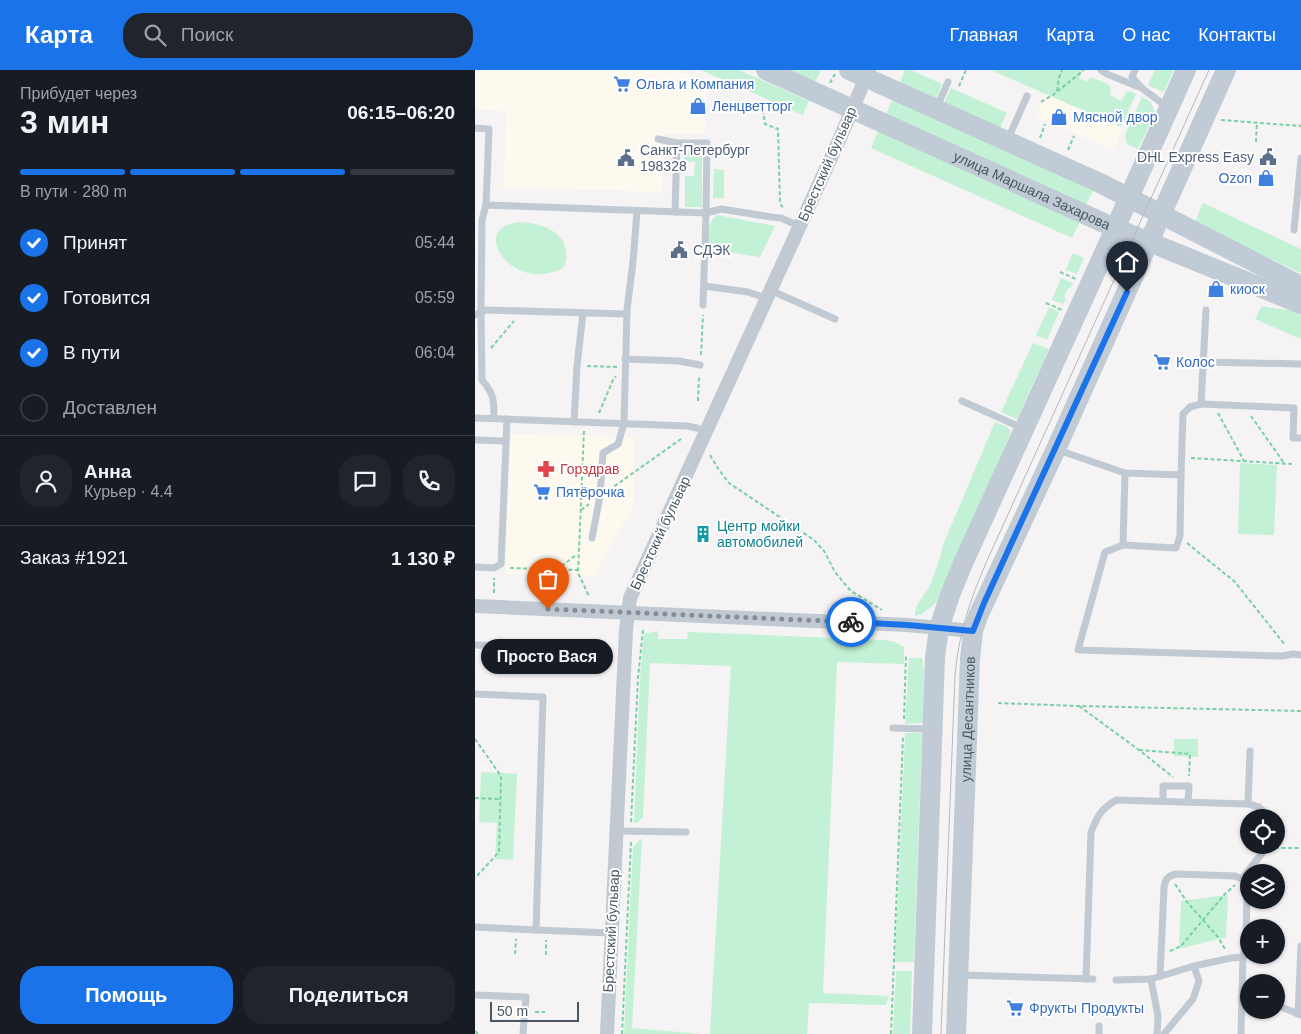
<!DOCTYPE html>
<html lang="ru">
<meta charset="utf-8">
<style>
:root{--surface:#171b24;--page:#20242c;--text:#f1f3f6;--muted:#9ea1a6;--line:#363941;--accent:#1a73e8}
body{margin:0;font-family:Arial,sans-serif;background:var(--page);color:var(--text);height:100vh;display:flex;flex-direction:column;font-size:19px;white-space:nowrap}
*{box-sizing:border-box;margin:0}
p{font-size:16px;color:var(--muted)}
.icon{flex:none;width:28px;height:28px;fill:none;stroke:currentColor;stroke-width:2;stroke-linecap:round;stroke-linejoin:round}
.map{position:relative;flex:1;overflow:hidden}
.sheet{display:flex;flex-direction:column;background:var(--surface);width:475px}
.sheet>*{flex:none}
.tools{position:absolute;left:765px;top:739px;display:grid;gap:10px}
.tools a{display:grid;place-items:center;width:45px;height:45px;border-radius:50%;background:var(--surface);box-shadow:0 1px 4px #0004;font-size:25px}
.scale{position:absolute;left:15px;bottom:12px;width:89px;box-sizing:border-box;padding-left:5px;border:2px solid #4a5661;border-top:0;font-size:14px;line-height:18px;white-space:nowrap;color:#4a5661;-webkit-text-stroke:4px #fff;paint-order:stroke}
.pin{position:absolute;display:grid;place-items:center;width:42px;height:42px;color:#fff;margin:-51px -21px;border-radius:50% 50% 50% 0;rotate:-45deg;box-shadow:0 0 5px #0007}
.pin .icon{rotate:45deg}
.courier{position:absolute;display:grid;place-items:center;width:50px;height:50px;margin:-25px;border:4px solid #1a73e8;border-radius:50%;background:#fff;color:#222;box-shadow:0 1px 6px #0007}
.bubble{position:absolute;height:35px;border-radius:18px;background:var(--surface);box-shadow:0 1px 4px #0004;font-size:16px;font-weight:700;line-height:35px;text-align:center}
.headline em{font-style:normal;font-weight:700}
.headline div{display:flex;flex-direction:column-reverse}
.headline{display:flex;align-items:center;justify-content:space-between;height:85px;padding:0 20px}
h1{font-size:32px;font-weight:700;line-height:38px}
.bar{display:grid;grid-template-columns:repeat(4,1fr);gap:8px 5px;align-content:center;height:60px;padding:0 20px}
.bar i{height:6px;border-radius:4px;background:var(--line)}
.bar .selected{background:var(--accent)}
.bar p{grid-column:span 4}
.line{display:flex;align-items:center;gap:12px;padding:0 20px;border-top:1px solid var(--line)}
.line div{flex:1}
.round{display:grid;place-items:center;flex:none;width:52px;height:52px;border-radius:20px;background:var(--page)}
ol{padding:0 20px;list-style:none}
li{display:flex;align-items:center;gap:15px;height:55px}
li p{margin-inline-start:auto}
li .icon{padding:5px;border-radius:50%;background:var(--accent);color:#fff;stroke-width:4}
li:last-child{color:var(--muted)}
li i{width:28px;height:28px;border:2px solid var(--line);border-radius:50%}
.action{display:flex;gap:10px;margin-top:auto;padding:10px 20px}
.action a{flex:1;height:58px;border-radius:20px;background:var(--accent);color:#fff;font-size:20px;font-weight:700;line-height:58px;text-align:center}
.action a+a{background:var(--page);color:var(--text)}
header{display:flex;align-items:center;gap:30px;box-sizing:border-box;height:70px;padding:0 25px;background:var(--accent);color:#fff}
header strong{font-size:24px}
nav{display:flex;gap:28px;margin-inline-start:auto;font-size:18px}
.search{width:350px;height:45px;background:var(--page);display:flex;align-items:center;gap:12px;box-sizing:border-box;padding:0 18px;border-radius:20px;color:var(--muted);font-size:19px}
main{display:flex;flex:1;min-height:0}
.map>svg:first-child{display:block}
</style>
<header>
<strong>Карта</strong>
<div class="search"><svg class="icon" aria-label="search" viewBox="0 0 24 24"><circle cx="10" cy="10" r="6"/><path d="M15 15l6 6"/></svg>Поиск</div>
<nav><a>Главная</a><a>Карта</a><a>О нас</a><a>Контакты</a></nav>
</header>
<main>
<section class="sheet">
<div class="headline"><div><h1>3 мин</h1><p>Прибудет через</p></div><em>06:15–06:20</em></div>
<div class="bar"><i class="selected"></i><i class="selected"></i><i class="selected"></i><i></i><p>В пути · 280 m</p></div>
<ol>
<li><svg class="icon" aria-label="check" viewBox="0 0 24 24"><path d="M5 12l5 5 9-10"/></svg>Принят<p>05:44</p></li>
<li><svg class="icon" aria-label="check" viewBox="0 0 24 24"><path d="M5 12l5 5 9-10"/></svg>Готовится<p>05:59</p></li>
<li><svg class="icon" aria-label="check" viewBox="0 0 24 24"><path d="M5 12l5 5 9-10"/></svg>В пути<p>06:04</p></li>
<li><i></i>Доставлен</li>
</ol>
<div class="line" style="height:90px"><a class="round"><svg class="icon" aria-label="person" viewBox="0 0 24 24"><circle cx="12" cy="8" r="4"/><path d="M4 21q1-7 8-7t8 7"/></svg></a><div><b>Анна</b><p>Курьер · 4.4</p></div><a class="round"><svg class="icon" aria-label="chat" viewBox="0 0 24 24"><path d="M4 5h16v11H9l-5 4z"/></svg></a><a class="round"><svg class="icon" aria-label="phone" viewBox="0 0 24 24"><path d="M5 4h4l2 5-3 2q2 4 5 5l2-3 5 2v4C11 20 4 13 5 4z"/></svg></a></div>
<div class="line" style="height:65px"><div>Заказ #1921</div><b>1 130 ₽</b></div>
<div class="action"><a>Помощь</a><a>Поделиться</a></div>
</section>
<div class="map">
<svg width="826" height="964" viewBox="0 0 826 964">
<rect width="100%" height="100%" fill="#f5f3f3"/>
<g fill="#fdf9ef">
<polygon points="0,0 204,0 231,12 230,64 190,64 187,122 29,117 31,41 0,40"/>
<polygon points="571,24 648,58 638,80 561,46"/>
<polygon points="36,364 159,367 158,436 119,506 30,504"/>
</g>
<g fill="#c3f1d5">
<polygon points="226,0 264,0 334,31 328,45"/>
<polygon points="309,0 346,0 339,14"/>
<polygon points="430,0 436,0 467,14 460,30 424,14"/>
<path d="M 516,0 L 608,0 L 604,8 L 613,12 L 615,7 L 633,14 L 636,18 L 635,25 L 647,31 C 651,22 651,19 661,24 L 646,57 Z"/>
<polygon points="680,0 699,0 689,21 686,21 673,15"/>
<polygon points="476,18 532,43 525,58 469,33"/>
<polygon points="667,27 676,32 680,43 663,79 652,74 650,65"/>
<polygon points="418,28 619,118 611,136 410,46"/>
<polygon points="403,61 605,151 597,168 396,78"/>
<polygon points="210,81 227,81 227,137 210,137 210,106 219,106 220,92 209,91"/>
<polygon points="239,99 249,100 249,128 238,128"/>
<polygon points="728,133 826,179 826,203 719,154"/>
<path d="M 242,145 L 300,156 L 285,187 L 232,179 C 233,167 232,153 242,145 Z"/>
<path d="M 45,152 C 64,153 90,160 91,183 C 92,189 91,193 88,198 C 75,205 60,206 46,201 C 32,196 10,172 27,158 C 32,154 39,153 45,152 Z"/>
<polygon points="598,183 609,188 602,204 591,200"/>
<polygon points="586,208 598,213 595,219 593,218 589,227 591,228 588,234 577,230"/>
<polygon points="787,236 796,238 826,241 826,269 780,249"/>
<polygon points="574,237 584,242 572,270 561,265"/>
<polygon points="558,273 574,279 542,349 526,342"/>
<path d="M 520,352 L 532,357 L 536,362 L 484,483 L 462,531 L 454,539 L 447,544 L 440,546 C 439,535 449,527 454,517 C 460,504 465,490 468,475 Z"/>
<polygon points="765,393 802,395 799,465 763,464"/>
<polygon points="183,561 183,569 212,569 213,562 409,570 420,572 429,577 429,594 362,592 348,923 414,926 411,935 334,933 332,964 235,964 256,596 175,593 168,747 162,753 159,753 165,609 169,564"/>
<polygon points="434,588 447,588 449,600 448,653 430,654"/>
<polygon points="430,663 447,663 439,892 420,892"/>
<polygon points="699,669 723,669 723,687 699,686"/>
<polygon points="6,702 42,704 38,790 20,789 22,753 4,752"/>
<polygon points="167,768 157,958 227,964 149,964 158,777"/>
<polygon points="753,825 751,867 704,879 706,831"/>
<polygon points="421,901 437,901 435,964 418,964"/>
</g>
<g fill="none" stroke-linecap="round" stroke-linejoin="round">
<g stroke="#7ad0a6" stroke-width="2" stroke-dasharray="4 2.5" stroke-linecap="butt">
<polyline points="355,13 360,4"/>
<polyline points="484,16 491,0"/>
<polyline points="582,21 584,8 587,0"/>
<polyline points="566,32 578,25 609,0"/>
<polyline points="287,33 290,54 303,59 305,133 308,138"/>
<polyline points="746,50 826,56"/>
<polyline points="565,68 570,54"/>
<polyline points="781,72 782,53"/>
<polyline points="593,80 599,66"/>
<polyline points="585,202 601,209"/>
<polyline points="571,233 587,240"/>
<polyline points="16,278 39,251"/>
<polyline points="226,285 228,245"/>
<polyline points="112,296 143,297"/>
<polyline points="223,331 224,305"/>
<polyline points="124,343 138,310 141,306"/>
<polyline points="743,343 769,391"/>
<polyline points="776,346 809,393"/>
<polyline points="109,361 103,503 114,526"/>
<polyline points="235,385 244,400 254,413 339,470 349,481 360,502 369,513 376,521 407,540"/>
<polyline points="716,388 817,394"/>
<polyline points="134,420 206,369"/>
<polyline points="106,440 114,434"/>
<polyline points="712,473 760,512 810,575"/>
<polyline points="35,498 103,500"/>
<polyline points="19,523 19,508"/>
<polyline points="73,525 82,500 102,484"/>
<polyline points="523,633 604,636 826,641"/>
<polyline points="604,636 664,680 698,707"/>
<polyline points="429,649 431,585"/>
<polyline points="0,669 26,706 24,782 0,808"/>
<polyline points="664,680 715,684 714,706"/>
<polyline points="0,728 25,729"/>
<polyline points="156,752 163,608 168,560"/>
<polyline points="800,778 826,778"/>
<polyline points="700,814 712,832 743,867 750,879"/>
<polyline points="695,881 706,876 749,825 760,815"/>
<polyline points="40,884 41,869"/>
<polyline points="71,885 71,870"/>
<polyline points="60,942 70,942"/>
<polyline points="0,961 3,964"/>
<polyline points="147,964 156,772"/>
<polyline points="416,964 428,667"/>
</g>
<g stroke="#c1cad2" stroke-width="7">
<polyline points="626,0 632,4 664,17"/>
<polyline points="660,0 657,7 668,19 692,37"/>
<polyline points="461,39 473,12"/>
<polyline points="0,58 14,59 11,135 231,143 246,139 296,147 306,148 324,156"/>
<polyline points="183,69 202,73 200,142"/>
<polyline points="533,69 552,26"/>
<polyline points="202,73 232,73 231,143 228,235"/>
<path d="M 11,135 L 7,150 L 6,242 L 7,310 C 19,324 19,330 19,348"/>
<polyline points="819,160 826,88"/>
<polyline points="229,216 273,222 291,228"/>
<polyline points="295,220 360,249"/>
<polyline points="0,245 11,240 152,244"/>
<polyline points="150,289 204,291 225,295"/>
<polyline points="728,292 826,294"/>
<polyline points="487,331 547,358"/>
<polyline points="726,334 731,240"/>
<polyline points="0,348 212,356 222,358 231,362"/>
<polyline points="99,352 102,296 108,243"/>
<polyline points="0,370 31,371"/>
<polyline points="583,380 650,403 706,405 708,344 715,337 726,334 819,338 818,368 826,368"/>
<polyline points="650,403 648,475 630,482 603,580 807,586 818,584 826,585"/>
<polyline points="117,468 125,426 128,383 143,374 149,353 152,240 158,192 162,141"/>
<polyline points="648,475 701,478 705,466 706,405"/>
<polyline points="0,497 19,498 26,494 32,349"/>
<polyline points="0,575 90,578"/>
<polyline points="0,624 68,627 61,860 136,863"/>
<polyline points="418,658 455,659"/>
<polyline points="688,731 688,716 714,716 713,732"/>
<polyline points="773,734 775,681"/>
<polyline points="141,761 211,762"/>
<polyline points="767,809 791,778 791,775"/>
<polyline points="0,857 61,860"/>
<polyline points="486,905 618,909"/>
<path d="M 685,906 L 689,818 C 690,810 692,806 701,804 L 760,806 L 767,809 L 772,815 L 771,875 L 768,887 L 767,926 L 774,927"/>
<path d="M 611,909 L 616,762 C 623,745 625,740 641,730 L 773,734 L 784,737 L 792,745 L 792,748"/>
<polyline points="676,909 683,946 682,964"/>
<polyline points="641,910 676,909 719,896 756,888 768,887"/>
<polyline points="0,925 51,927 48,964"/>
<polyline points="801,935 826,945"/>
<polyline points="823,944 826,876"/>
<polyline points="624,964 624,956"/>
<polyline points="689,964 718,929 724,911 719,896"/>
<polyline points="766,964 767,926"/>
</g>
<g stroke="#c1cad2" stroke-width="14">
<polyline points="0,536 432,555 498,561"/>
<polyline points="132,964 151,560 155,528 365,68 394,0"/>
</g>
<g stroke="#c1cbd6" stroke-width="20">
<path id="s1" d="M 291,0 L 640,158 L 826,234"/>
<polyline points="374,0 625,113 826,216"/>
<polyline points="447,964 460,587 464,558 475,525 489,491 626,190 711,0"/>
<path id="s2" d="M 481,964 L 495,589 L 498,561 L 503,546 L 581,379 L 751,0"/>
</g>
<path stroke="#b5b8bd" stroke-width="1" d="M 466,964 L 480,606 C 483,566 495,530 511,493 L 734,0"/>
</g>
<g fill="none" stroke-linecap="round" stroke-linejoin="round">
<polyline stroke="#868d94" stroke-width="5" stroke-dasharray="0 9" points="73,539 376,552"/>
<polyline stroke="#1a73e8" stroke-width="6" points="376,552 432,555 498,561 509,533 652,222"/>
</g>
<defs>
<g id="supermarket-bare" transform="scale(1.35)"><path d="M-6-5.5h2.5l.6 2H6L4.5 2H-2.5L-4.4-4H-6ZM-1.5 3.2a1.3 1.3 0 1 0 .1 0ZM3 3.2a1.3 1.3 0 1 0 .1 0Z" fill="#3f7fe0" stroke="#fff" stroke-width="2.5" paint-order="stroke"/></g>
<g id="shop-bare" transform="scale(1.35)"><path d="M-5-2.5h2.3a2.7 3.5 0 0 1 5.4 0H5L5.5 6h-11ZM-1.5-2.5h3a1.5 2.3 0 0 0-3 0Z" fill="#3f7fe0" stroke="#fff" stroke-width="2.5" paint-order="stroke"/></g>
<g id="civic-bare" transform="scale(1.35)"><path d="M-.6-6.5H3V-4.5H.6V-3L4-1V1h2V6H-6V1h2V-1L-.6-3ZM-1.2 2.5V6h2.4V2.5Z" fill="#5c6f8a" stroke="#fff" stroke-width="2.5" paint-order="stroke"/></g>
<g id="pharmacy-bare" transform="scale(1.35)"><path d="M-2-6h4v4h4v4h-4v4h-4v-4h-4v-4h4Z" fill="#e0444e" stroke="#fff" stroke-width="2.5" paint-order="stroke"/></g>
<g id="building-bare" transform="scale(1.35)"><path d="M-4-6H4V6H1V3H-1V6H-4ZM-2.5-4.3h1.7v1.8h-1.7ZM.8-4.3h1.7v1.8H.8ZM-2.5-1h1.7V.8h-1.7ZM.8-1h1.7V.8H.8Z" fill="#0f9aa8" stroke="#fff" stroke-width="2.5" paint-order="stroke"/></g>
</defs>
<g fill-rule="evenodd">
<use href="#supermarket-bare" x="147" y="14"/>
<use href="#shop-bare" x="223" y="36"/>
<use href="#shop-bare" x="584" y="47"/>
<use href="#civic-bare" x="793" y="87"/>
<use href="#civic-bare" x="151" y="88"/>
<use href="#shop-bare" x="791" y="108"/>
<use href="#civic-bare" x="204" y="180"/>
<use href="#shop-bare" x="741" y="219"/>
<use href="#supermarket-bare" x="687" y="292"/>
<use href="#pharmacy-bare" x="71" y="399"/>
<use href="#supermarket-bare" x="67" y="422"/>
<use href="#building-bare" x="228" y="464"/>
<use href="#supermarket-bare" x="540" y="938"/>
</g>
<g text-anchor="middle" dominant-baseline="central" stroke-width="4" stroke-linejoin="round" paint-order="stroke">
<g font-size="14" fill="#366cbe" stroke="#fff" text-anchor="start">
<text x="161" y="14">Ольга и Компания</text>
<text x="237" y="36">Ленцветторг</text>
<text x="598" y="47">Мясной двор</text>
<text x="777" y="108" text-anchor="end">Ozon</text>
<text x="755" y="219">киоск</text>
<text x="701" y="292">Колос</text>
<text x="81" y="422">Пятёрочка</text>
<text x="554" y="938">Фрукты Продукты</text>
</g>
<g font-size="14" fill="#4e5e75" stroke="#fff" text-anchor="start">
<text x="165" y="80">Санкт-Петербург<tspan x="165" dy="16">198328</tspan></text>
<text x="779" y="87" text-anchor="end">DHL Express Easy</text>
<text x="218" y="180">СДЭК</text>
</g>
<g font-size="14" fill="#4a5661" stroke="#fff">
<text transform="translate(352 94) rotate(-66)">Брестский бульвар</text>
<text stroke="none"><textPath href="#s1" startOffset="292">улица Маршала Захарова</textPath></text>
<text transform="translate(185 463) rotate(-65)">Брестский бульвар</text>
<text stroke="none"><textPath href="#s2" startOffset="315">улица Десантников</textPath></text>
<text transform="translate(136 861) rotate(-87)">Брестский бульвар</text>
</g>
<g font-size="14" fill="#be3a42" stroke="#fff" text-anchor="start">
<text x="85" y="399">Горздрав</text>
</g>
<g font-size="14" fill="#0d838f" stroke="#fff" text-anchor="start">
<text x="242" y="456">Центр мойки<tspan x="242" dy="16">автомобилей</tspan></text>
</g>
</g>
</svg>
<div class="tools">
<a><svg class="icon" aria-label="locate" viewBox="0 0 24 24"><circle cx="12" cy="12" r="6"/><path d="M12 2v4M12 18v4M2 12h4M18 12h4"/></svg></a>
<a><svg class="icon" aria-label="layers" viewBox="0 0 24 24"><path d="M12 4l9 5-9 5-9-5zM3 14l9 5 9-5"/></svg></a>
<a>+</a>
<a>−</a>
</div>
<div class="scale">50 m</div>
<div class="pin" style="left:73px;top:539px;background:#ea580c"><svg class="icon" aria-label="bag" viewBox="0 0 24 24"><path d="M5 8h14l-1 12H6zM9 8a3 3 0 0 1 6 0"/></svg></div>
<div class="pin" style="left:652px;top:222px;background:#1f2937"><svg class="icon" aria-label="home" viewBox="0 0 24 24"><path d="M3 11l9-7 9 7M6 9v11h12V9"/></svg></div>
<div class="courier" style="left:376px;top:552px"><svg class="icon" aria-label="bike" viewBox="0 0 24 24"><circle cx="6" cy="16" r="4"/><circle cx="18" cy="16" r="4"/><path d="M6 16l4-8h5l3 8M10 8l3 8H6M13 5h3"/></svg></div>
<div class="bubble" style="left:6px;top:569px;width:132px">Просто Вася</div>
</div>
</main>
